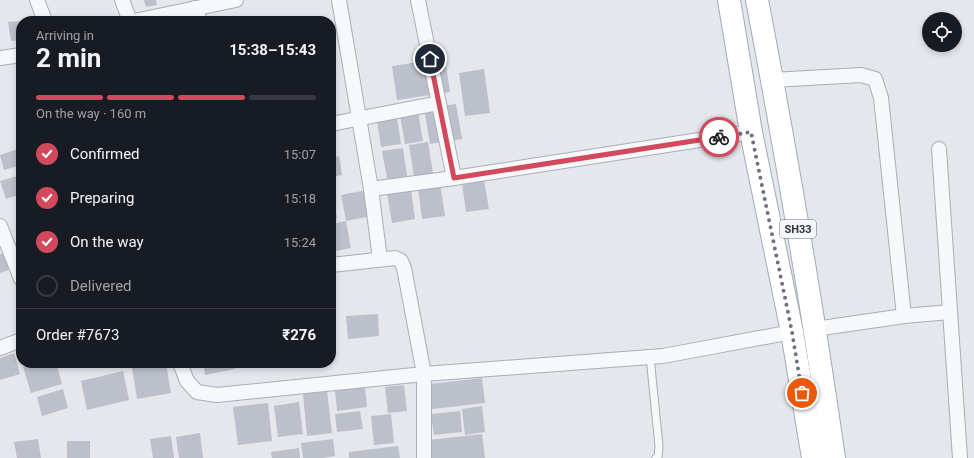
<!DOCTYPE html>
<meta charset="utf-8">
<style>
:root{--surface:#171b24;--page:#20242c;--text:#f1f3f6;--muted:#9ea1a6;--line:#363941;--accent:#d1495b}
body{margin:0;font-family:Roboto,sans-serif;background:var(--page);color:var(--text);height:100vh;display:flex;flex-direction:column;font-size:15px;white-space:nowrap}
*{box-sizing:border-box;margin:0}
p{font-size:13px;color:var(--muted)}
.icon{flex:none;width:22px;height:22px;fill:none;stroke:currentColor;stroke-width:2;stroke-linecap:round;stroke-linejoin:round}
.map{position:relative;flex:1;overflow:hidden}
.panel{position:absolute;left:16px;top:16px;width:320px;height:352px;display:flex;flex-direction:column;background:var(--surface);border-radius:16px;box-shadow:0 2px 6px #0003}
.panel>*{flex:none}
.controls{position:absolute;left:922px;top:12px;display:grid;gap:8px}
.controls a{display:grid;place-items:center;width:40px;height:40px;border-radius:50%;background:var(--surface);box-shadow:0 2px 6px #0003;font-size:20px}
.pin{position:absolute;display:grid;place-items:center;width:34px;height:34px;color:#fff;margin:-17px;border:2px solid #fff;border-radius:50%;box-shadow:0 1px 4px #0007}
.courier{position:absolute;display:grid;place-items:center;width:40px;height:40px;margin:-20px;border:3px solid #d1495b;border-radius:50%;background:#fff;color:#222;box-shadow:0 1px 5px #0007}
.summary em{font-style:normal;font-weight:700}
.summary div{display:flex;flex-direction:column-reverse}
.summary{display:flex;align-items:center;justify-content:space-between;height:68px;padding:0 20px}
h1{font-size:26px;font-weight:700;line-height:30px}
.bar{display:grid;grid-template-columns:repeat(4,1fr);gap:6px 4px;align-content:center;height:48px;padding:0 20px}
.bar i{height:5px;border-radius:3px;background:var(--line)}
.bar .on{background:var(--accent)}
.bar p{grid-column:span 4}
.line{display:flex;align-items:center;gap:10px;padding:0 20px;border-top:1px solid var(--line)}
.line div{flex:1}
ol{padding:0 20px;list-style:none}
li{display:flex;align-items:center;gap:12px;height:44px}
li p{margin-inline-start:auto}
li .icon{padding:4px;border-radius:50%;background:var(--accent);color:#fff;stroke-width:4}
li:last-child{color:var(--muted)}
li i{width:22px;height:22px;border:2px solid var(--line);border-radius:50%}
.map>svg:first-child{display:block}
</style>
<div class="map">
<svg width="974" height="458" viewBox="0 0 974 458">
<rect width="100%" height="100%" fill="#e4e7ec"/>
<g fill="#bbc0ca">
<polygon points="144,0 156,0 157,5 146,7"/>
<polygon points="199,8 201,21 181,21 180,12"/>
<polygon points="36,19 36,21 26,21 26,20"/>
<polygon points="21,21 21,40 11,41 8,22"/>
<polygon points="445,58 450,92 397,100 392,66"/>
<polygon points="484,69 490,113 465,116 459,73"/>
<polygon points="456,104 462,139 430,144 424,109"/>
<polygon points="418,112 423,141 405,144 400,115"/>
<polygon points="397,117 401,144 381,147 377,120"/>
<polygon points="428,142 433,173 414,176 409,145"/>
<polygon points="21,148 21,165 4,170 0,155"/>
<polygon points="403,148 407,176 387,179 382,151"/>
<polygon points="339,156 342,175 331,177 331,158"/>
<polygon points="21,175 21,194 6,199 0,181"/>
<polygon points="484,180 489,209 466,212 462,183"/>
<polygon points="440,183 445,216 422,219 418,187"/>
<polygon points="367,190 372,216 346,221 341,195"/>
<polygon points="411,190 415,219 392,223 387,193"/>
<polygon points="333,196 337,218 331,219 331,197"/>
<polygon points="346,221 351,248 331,252 331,224"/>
<polygon points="4,253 9,270 0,273 0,254"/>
<polygon points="378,314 379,336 348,339 346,316"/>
<polygon points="14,353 20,374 0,380 0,358"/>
<polygon points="36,363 56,363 62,384 31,393 23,367"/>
<polygon points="166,363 171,393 137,399 132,368"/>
<polygon points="203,363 234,363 235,369 205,375"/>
<polygon points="123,371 129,400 87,410 81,381"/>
<polygon points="482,378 485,403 424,410 421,385"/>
<polygon points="404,385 407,411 388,413 385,387"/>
<polygon points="365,387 367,407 337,411 335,391"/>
<polygon points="63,389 68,408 42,416 37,397"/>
<polygon points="327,391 332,433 307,436 303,394"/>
<polygon points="299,402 303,434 278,437 274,406"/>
<polygon points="268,403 272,441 238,445 233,407"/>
<polygon points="482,406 485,432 465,435 462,409"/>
<polygon points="360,411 363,429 337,432 335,414"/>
<polygon points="460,411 462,432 434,435 431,414"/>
<polygon points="391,414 394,443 374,445 371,416"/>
<polygon points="200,433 203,458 179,458 176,437"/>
<polygon points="482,434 485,458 431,458 429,440"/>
<polygon points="171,436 174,458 153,458 150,439"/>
<polygon points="38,439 41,458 17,458 14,442"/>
<polygon points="333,439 335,456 322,458 303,458 301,443"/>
<rect x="67" y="441" width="23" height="17"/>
<polygon points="398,446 400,458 349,458 349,452"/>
<polygon points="299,448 300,458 272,458 271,452"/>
</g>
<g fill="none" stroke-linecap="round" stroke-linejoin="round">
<g stroke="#a9aeb7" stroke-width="9">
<polyline id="lane" points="650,357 659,446 658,457 656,458"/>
</g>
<g stroke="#a9aeb7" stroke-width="16">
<g id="street">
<polyline points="37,0 45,21"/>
<polyline points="122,0 130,21"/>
<polyline points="339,0 371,189 380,259"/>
<polyline points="418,0 454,178"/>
<polyline points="195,8 200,21"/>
<polyline points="134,21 236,0"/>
<polyline points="0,58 21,55"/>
<polyline points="772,80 861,75 875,79 881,98 904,316"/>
<polyline points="331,124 439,103"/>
<polyline points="939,149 960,458"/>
<polyline points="371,189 454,178 751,132"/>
<polyline points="0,226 21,279"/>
<polyline points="815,329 904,316 950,312"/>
<polyline points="0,348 21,340"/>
<polyline points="180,363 187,381 197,392 217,395 424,374 404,268 401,261 395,258 331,265"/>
<polyline points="424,458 424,374 663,356 792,332"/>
</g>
</g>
<g stroke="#a3abb8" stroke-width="24">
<g id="primary">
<polyline points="729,0 751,132 792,332 813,458"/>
<path d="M 757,0 C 786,152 812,305 834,458"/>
</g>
</g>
<use href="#lane" stroke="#f7f8fa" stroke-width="7"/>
<use href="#street" stroke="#f7f8fa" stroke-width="14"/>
<use href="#primary" stroke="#fff" stroke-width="22"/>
</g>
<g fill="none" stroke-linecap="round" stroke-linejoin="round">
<polyline stroke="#6c737f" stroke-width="4" stroke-dasharray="0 7.2" points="719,137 751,132 792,332 802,393"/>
<polyline stroke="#d1495b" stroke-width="5" points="430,59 454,178 719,137"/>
</g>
<g text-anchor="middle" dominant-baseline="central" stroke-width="4" stroke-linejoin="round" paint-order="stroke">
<rect fill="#f4f6f9" stroke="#676e7b" stroke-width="1" x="780" y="220" width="36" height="18" rx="3"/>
<g font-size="11" font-weight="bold" fill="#2b3445">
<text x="798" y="229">SH33</text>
</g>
</g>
</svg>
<div class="controls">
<a><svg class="icon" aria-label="locate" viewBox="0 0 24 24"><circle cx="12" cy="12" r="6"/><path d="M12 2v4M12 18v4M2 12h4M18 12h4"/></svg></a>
</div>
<div class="pin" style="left:802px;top:393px;background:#ea580c"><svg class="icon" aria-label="bag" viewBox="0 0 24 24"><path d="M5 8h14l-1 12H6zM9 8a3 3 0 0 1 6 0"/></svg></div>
<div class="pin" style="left:430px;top:59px;background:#1f2937"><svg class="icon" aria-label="home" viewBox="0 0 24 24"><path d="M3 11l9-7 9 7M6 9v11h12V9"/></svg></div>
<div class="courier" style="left:719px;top:137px"><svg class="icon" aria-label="bike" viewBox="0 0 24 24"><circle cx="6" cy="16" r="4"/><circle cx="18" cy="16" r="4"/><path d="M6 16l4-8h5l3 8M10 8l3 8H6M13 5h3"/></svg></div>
<section class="panel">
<div class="summary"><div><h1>2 min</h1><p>Arriving in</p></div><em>15:38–15:43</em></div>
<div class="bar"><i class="on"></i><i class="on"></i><i class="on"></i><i></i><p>On the way · 160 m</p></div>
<ol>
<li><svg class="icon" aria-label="check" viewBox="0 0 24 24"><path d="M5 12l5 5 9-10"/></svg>Confirmed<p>15:07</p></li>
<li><svg class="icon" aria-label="check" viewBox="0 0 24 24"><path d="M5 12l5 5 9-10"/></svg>Preparing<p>15:18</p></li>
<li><svg class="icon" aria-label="check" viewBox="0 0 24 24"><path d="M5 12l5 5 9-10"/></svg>On the way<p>15:24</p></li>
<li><i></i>Delivered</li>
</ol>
<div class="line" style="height:52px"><div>Order #7673</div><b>₹276</b></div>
</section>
</div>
